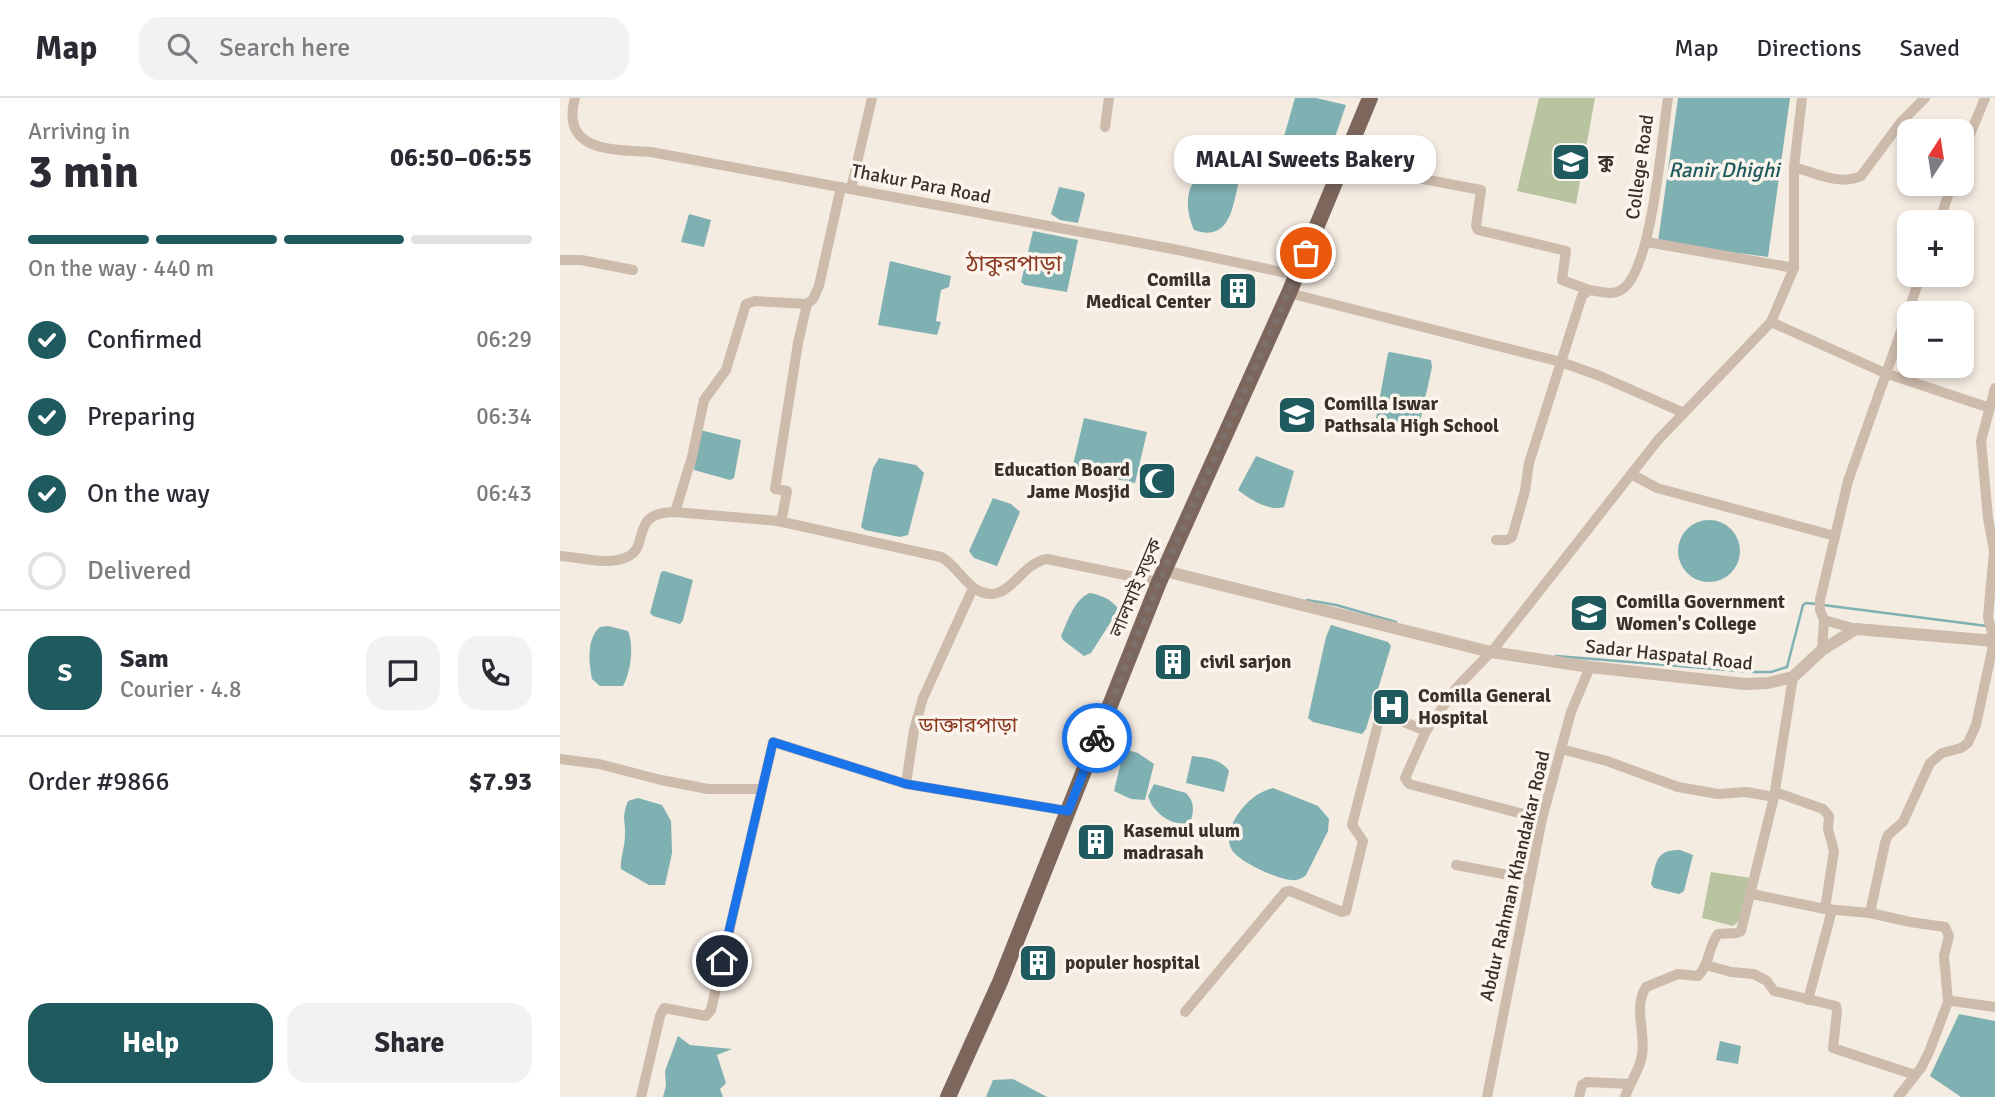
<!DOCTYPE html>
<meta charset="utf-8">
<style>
:root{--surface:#fff;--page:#f2f2f3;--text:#2b2b33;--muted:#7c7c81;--line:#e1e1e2;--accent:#1f5a5e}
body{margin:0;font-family:Signika,"Noto Sans Bengali",sans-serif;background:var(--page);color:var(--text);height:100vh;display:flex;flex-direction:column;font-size:26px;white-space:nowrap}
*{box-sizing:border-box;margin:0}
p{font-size:23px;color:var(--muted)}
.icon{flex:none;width:38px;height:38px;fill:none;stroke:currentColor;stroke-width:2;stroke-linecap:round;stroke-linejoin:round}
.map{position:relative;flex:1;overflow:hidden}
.drawer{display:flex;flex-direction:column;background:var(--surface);width:560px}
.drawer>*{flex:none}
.needle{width:46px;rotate:12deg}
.buttons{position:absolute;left:1337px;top:21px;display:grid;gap:14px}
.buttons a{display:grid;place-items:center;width:77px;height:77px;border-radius:14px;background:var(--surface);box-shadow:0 4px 10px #0003;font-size:35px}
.pin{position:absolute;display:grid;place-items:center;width:60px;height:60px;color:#fff;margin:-30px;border:4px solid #fff;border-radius:50%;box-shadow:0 2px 7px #0007}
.courier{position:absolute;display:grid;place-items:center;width:70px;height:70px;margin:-35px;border:5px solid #1a73e8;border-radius:50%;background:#fff;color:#222;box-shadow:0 2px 9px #0007}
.bubble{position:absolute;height:49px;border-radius:21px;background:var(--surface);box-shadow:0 4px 10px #0003;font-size:23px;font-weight:700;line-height:49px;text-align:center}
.head em{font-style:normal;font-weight:700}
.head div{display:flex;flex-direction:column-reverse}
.head{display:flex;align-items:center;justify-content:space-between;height:119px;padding:0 28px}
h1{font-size:46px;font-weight:700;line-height:52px}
.bar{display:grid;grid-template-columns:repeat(4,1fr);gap:10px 7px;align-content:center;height:84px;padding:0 28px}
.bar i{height:9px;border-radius:5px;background:var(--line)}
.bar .active{background:var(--accent)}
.bar p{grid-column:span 4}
.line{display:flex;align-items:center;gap:18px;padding:0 28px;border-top:2px solid var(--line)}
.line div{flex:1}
.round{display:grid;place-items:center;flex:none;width:74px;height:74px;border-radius:21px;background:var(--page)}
ol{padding:0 28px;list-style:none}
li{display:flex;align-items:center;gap:21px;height:77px}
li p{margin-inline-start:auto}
li .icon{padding:7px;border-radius:50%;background:var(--accent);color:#fff;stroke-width:4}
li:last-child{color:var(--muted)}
li i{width:38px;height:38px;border:4px solid var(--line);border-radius:50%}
.action{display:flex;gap:14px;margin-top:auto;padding:14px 28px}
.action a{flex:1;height:80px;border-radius:21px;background:var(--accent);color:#fff;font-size:28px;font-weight:700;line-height:80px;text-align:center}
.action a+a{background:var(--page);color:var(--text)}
header{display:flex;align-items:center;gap:42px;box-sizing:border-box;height:98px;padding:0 35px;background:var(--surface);border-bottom:2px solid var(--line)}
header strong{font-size:33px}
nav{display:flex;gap:38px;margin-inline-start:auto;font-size:24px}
.search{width:490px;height:63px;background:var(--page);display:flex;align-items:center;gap:18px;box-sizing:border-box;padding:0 24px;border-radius:21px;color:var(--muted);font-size:26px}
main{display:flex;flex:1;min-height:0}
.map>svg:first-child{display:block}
</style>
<header>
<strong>Map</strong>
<div class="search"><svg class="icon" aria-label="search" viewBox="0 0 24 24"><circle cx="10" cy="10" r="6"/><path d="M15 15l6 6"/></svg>Search here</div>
<nav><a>Map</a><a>Directions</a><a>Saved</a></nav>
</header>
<main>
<section class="drawer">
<div class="head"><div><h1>3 min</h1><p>Arriving in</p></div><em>06:50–06:55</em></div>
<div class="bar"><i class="active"></i><i class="active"></i><i class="active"></i><i></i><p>On the way · 440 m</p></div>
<ol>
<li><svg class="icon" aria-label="check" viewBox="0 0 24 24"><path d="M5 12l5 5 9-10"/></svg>Confirmed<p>06:29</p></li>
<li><svg class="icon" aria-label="check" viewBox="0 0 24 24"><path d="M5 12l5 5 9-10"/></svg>Preparing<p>06:34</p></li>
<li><svg class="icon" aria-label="check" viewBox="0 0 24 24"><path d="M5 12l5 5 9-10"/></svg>On the way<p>06:43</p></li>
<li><i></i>Delivered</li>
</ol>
<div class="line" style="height:126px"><b class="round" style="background:var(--accent);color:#fff">S</b><div><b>Sam</b><p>Courier · 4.8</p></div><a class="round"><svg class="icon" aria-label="chat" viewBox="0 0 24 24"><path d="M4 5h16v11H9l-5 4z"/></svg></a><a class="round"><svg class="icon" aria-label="phone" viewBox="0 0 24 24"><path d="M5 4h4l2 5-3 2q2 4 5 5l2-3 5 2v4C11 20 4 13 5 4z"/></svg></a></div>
<div class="line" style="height:91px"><div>Order #9866</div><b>$7.93</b></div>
<div class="action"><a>Help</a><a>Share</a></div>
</section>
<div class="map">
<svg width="1435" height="999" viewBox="0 0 1435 999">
<rect width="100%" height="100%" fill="#f4ebe1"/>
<g fill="#b8c4a0">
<polygon points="979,0 1035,0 1016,106 957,93"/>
<polygon points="1151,774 1191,780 1179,823 1173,828 1142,820"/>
</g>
<g fill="#7fb0b2">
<polygon points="735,0 756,0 786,7 763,74 720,61 723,42"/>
<polygon points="1118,0 1230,0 1208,159 1098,144"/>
<path d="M 647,68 L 670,68 L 679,82 C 673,108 670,145 634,132 C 624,108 625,85 647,68 Z"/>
<polygon points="499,89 523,94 525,97 518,125 500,122 491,116"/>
<polygon points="129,116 151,122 144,149 121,144"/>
<polygon points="473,133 518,142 507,194 465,187 461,184"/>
<polygon points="330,163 391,178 389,189 381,192 376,223 381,224 377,237 318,227"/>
<polygon points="830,254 871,262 872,269 858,333 834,330 816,320 828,255"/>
<polygon points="524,320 587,334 575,385 512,371"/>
<polygon points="140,332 181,342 174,380 170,382 134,372"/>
<path d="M 696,358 L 734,373 L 724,409 C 710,414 689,401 678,392 Z"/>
<polygon points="319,360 356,367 364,375 348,437 340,439 305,432 301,429 313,370"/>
<polygon points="433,400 451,406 460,414 437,468 414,460 409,453"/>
<circle cx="1149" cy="453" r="31"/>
<polygon points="104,473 133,482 123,522 120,526 93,518 90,515 101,474"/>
<path d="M 530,495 C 541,497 550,501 557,509 L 557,514 L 531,555 L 524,558 L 503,542 L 501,538 C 508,523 514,501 530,495 Z"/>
<polygon points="771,527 828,544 831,548 806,631 802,636 753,624 748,620 766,539"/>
<path d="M 48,528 L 68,533 C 74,548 71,573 63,588 L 40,588 L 32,581 C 29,565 26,541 40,529 Z"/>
<polygon points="567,652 578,655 594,666 585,702 571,701 554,693 563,656"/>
<path d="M 632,658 C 646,660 660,660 669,673 L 664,694 L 626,685 Z"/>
<path d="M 594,686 L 626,695 C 635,704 634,714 630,725 C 612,729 593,715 588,698 Z"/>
<path d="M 713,690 L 758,708 L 769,721 L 768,733 L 746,777 C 742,780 741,781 736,782 C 722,784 679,764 672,752 C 665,740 671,727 678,716 C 687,703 698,694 713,690 Z"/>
<path d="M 78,700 L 102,707 L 111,723 L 112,755 L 105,787 L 89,787 L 61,771 C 60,760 65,749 65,737 C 66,722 61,721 68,703 Z"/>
<path d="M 1120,752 L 1133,757 L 1124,793 L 1119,796 L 1094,790 L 1091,786 C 1096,766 1095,751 1120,752 Z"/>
<polygon points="1399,916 1435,923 1435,999 1401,999 1370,978"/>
<polygon points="118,938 130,947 172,951 157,957 166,985 160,991 163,999 103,999 106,988 105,973"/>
<polygon points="1160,943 1181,948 1178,966 1156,962"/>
<polygon points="453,981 487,999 426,999 433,982"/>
</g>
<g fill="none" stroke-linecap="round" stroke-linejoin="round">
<g stroke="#7fb0b2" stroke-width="2.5">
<polyline points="747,502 776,507 836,524"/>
<polyline points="1263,507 1427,528"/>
<polyline points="996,558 1193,574 1211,574 1227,569 1243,507 1246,505 1257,506"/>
</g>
<g stroke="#cdbbac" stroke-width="10">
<path d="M 15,0 C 0,54 54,52 91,54 L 613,151 L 736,177"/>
<polyline points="545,29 549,0"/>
<polyline points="1402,56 1425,0"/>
<polyline points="784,66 921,92 916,128 918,132 1006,153 1002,182 1029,192"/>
<polyline points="1234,69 1242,0"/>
<polyline points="291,91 312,0"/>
<polyline points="1379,124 1392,86"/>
<polyline points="1087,144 1234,170"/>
<polyline points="0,162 21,162 73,172"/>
<polyline points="729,195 1001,264 1040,278 1124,315"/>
<polyline points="1211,224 1325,275 1430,310"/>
<polyline points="1071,376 1097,390 1275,438"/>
<polyline points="115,414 132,359 144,302 166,272 186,206 195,203 247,206"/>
<polyline points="221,424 227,393 215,391 238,245 247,206 253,201 259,188 281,89"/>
<path d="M 936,442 L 947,442 L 952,439 L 965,393 L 969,365 L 1022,198 L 1029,192 C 1040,193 1051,198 1061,192 C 1092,175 1102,38 1108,0"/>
<path d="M 0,458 C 20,459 48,468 67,459 C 91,449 68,414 115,414 L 218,423 L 381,459 C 396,467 403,484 417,492 C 449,509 458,466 487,461 L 599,484"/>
<polyline points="1264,522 1296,531"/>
<polyline points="1262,552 1264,522 1260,512 1260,502 1288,383 1361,177"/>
<polyline points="866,633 845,680 849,686 982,721"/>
<polyline points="1001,651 1047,663 1118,689 1158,696 1186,694 1214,699"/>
<polyline points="0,661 39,666 101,682 148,691 202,691"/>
<polyline points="346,686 354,632 363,600 413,490"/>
<polyline points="1215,694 1263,711 1269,718 1268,731 1274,753 1265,811"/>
<polyline points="896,767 970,781"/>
<polyline points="1192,796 1265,811 1310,815 1350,824 1385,829 1389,838 1384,858 1388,904"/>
<polyline points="1310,815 1325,745 1328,737 1343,724 1370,665 1382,655 1401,650 1408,645 1416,627 1434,543 1428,519 1434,453 1428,420 1421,343 1435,290"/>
<polyline points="1146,867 1171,874 1194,876 1207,883 1214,893 1276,908 1277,913 1273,950 1355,977"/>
<polyline points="1248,902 1272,812"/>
<path d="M 625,914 L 725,794 L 730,793 L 782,814 L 786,813 L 803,743 L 792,727 L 820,618 L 824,616 L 866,633 L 896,590 L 933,552 L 1098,342 L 1211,224 L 1234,170 L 1234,69 C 1255,75 1280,88 1301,78 L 1341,24 L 1365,0"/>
<polyline points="81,999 100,918 104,910 146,918 151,912 213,644 346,686 508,713"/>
<polyline points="927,999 982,721 1011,614 1030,569"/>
<polyline points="1019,999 1022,987 1027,984 1070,986"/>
<path d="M 1065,999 C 1070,984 1080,972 1082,957 C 1086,935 1073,909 1086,889 L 1118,876 L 1138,878 C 1150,867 1148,848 1158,836 L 1177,835 L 1181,833 L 1214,699 L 1233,579"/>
<polyline points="1338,999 1361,970 1369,954 1388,904 1392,903 1435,909"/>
</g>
<polyline stroke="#cdbbac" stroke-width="12" points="605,473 931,554 1030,569 1185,586 1208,585 1233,579 1262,552 1296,531 1435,543"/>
<polyline stroke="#7d675c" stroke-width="16" points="388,999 440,884 599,484 729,195 810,0"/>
</g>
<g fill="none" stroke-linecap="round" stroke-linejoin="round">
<polyline stroke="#7c716b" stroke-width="7" stroke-dasharray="0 12.6" points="537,640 599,484 746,155"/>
<polyline stroke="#1a73e8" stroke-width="9" points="162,863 213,644 346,686 508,713 537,640"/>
</g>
<defs>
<g id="university-square" transform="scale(2.0125)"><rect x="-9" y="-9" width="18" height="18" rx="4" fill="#1f5a5e" stroke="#fbf5ee"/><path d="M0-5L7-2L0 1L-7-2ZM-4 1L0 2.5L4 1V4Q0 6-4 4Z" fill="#fff"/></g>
<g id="building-square" transform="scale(2.0125)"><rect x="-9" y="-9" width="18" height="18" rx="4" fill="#1f5a5e" stroke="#fbf5ee"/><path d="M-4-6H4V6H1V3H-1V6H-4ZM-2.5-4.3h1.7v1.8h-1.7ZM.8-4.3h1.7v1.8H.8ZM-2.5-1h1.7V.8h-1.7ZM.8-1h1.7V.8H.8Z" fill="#fff"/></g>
<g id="school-square" transform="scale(2.0125)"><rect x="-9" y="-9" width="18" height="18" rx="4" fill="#1f5a5e" stroke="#fbf5ee"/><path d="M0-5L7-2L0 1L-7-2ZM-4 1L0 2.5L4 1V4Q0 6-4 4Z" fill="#fff"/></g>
<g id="mosque-square" transform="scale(2.0125)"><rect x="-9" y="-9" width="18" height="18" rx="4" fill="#1f5a5e" stroke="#fbf5ee"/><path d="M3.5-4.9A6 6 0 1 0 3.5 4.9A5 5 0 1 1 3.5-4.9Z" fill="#fff"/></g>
<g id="hospital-square" transform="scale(2.0125)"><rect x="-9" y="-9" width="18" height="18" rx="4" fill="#1f5a5e" stroke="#fbf5ee"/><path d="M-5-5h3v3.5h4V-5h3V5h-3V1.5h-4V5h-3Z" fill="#fff"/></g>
</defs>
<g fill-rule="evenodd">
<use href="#university-square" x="1011" y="64"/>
<use href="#building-square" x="678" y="193"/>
<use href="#school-square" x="737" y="317"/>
<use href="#mosque-square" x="597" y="383"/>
<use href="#university-square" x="1029" y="515"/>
<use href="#building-square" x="613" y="564"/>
<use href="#hospital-square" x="831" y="609"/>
<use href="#building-square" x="536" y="744"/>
<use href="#building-square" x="478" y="865"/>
</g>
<g text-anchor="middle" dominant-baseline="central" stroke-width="7" stroke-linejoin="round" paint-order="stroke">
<g font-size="19" font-weight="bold" fill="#3b302b" stroke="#fbf5ee" text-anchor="start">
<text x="1038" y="64">কু</text>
<text x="651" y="182" text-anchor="end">Comilla<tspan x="651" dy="22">Medical Center</tspan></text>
<text x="764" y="306">Comilla Iswar<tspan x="764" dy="22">Pathsala High School</tspan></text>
<text x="570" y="372" text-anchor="end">Education Board<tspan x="570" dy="22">Jame Mosjid</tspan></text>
<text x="1056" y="504">Comilla Government<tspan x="1056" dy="22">Women's College</tspan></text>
<text x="640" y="564">civil sarjon</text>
<text x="858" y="598">Comilla General<tspan x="858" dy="22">Hospital</tspan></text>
<text x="563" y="733">Kasemul ulum<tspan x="563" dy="22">madrasah</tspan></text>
<text x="505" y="865">populer hospital</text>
</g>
<g font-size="19" fill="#3b302b" stroke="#fbf5ee">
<text transform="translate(1080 69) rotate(-82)">College Road</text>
<text transform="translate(361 86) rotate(11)">Thakur Para Road</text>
<text transform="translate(576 490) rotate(-67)">লালমাই সড়ক</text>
<text transform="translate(1109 557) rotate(6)">Sadar Haspatal Road</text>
<text transform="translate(955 778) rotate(-77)">Abdur Rahman Khandakar Road</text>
</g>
<g font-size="21" font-style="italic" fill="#1f5a5e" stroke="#fbf5ee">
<text x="1164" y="72">Ranir Dhighi</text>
</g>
<g font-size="21" fill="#8c3b22" stroke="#fbf5ee">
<text x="408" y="627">ডাক্তারপাড়া</text>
</g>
<g font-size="23" fill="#8c3b22" stroke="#fbf5ee">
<text x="454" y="165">ঠাকুরপাড়া</text>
</g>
</g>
</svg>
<div class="buttons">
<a><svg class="needle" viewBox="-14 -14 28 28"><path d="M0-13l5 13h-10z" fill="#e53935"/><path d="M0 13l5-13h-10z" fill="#7c7c81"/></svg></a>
<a>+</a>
<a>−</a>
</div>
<div class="pin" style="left:746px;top:155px;background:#ea580c"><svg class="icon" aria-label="bag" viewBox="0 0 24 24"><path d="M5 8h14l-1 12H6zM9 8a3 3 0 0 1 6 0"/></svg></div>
<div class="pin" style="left:162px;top:863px;background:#1f2937"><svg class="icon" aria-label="home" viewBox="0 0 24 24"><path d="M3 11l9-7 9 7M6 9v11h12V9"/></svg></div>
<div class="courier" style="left:537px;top:640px"><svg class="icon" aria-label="bike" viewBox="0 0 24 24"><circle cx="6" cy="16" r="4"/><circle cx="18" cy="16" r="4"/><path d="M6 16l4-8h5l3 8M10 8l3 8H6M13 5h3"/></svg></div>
<div class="bubble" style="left:614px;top:37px;width:262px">MALAI Sweets Bakery</div>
</div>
</main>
